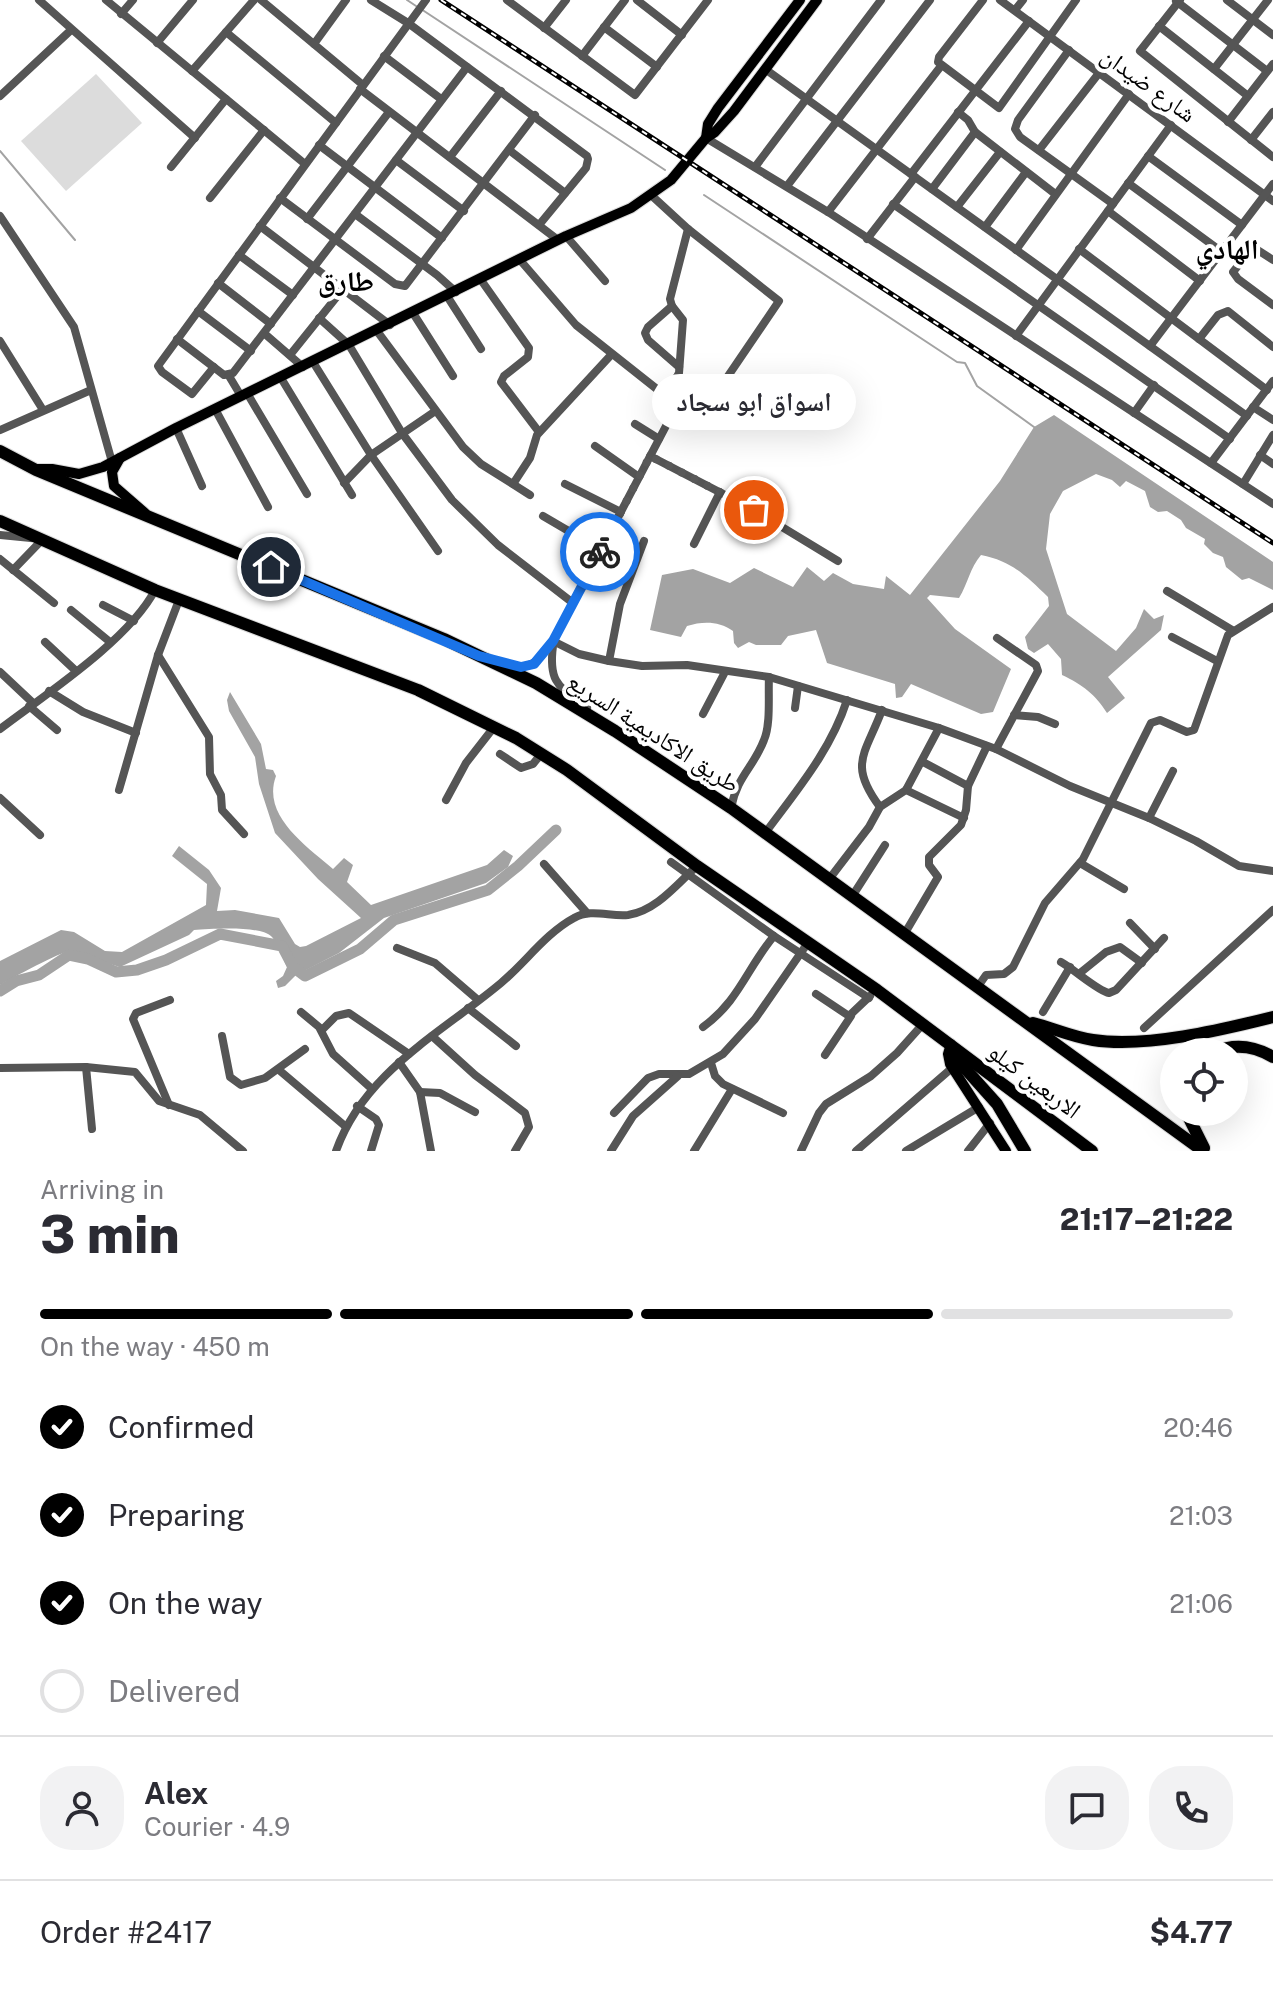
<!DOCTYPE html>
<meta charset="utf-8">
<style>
:root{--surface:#fff;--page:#f2f2f3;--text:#2b2b33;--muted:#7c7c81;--line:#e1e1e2;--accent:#000}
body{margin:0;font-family:"Public Sans","Noto Naskh Arabic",sans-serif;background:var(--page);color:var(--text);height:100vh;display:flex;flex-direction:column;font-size:30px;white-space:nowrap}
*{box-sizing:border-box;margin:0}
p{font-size:26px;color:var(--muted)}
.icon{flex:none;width:44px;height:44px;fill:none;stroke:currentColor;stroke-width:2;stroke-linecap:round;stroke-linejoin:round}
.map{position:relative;height:1151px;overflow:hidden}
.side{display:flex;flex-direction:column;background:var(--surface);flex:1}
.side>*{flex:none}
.tools{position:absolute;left:1160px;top:1038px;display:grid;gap:16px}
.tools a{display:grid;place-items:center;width:88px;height:88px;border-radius:50%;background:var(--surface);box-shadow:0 8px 32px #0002;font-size:40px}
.pin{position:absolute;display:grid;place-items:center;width:68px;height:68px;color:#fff;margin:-34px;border:4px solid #fff;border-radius:50%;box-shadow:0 2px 8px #0007}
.courier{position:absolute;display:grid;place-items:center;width:80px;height:80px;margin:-40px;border:6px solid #1a73e8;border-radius:50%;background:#fff;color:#222;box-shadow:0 2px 10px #0007}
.bubble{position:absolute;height:56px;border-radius:28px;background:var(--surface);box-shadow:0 8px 32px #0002;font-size:26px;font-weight:800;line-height:56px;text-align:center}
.head em{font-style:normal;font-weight:800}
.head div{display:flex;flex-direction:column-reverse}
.head{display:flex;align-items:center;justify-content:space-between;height:136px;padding:0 40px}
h1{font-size:52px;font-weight:800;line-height:60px}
.bar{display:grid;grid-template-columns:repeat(4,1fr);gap:12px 8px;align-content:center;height:96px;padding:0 40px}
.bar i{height:10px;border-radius:6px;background:var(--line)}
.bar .current{background:var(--accent)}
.bar p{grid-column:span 4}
.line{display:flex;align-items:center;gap:20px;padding:0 40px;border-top:2px solid var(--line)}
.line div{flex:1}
.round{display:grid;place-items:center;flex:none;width:84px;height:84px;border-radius:32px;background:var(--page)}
ol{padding:0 40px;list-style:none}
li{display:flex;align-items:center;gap:24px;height:88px}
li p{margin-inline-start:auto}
li .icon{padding:8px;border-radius:50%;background:var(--accent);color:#fff;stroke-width:4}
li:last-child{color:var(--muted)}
li i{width:44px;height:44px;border:4px solid var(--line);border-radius:50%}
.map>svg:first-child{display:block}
</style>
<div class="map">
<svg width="1273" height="1151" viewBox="0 0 1273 1151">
<rect width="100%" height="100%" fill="#fff"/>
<polygon fill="#dcdcdc" points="96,74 142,123 66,191 21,141"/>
<g fill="#a3a3a3">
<path d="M 1054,415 L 1273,562 L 1273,590 L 1249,578 L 1242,580 L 1226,567 L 1223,557 L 1213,553 L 1204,544 L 1205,539 L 1186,528 L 1181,520 L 1167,511 L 1158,512 L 1150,507 L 1145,491 L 1126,481 L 1120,487 L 1112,480 L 1096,474 L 1063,491 L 1050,514 L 1046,549 L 1067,614 L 1116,651 L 1136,628 L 1144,609 L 1154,619 L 1164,615 L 1161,630 L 1108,677 L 1125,698 L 1107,713 C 1095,694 1083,685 1062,675 L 1061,659 L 1048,644 L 1034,653 L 1028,649 L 1025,637 L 1049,606 L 1048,597 C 1026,576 1012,561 981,555 C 970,568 968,583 959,598 L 930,595 L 927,598 L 955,629 L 1011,669 L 993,712 L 981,714 L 911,684 L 902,697 L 896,698 L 895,684 L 827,663 L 816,630 L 788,636 L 781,645 L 756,645 L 749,642 L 738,648 L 734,643 L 733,631 C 719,621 703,621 687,626 L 681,637 L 650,630 L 662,575 L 693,569 L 730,583 L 754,568 L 793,587 L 807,567 L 824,581 L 833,573 L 853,584 L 884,589 L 886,576 L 910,595 L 1000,481 L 1034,427 Z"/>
<path d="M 230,692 L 261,744 L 266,769 L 273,770 L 276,776 C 261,816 308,847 333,869 L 344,858 L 353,865 L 347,882 L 371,905 L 487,865 L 504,850 L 513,856 L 508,867 L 486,883 L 384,918 L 339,953 L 296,975 L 285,986 L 278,988 L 276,981 L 283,976 L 287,967 C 283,959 277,942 272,937 C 261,925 211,929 194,930 L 189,935 L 120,967 C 104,963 87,952 70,951 C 64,950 10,979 0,985 L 0,961 L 61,930 L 74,932 L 105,951 L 122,952 L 206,905 L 207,884 L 172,856 L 179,846 L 209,870 L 221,888 L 217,911 L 235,910 L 279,918 L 295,944 L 300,947 L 306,946 L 361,918 L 318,879 L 275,833 L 259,784 L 255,757 L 229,711 L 227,700 Z"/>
</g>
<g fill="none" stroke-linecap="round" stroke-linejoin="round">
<g stroke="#a3a3a3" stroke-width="2">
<polyline points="407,0 416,6"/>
<polyline points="421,9 665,170"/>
<polyline points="0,151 75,240"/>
<polyline points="704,195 957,362 965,363 977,386 1034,427"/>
</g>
<polyline stroke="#a3a3a3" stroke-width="11" points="0,991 16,981 39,975 69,955 88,959 116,972 137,970 166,960 220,934 282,946 293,967 305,976 360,949 394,920 488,890 518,866 556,830"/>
<g stroke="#dbdbdb" stroke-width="12">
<g id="major">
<polyline points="706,138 708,124 718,108 800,0"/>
<polyline points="120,458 112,472 114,486 145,513"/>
<polyline points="37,469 52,469 79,474 103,467 176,428 566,236 631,208 671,180 706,138 715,132 734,111 817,0"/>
<polyline points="951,1044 948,1054 950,1064 1006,1151"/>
</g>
</g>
<g stroke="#dbdbdb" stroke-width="14">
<g id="highway">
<polyline points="0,451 36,470 444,639 536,683 615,731 731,808 1203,1151"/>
<polyline points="0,521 155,590 418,690 516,738 567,770 697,866 877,990 1092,1151"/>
<path d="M 1033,1023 C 1053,1028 1072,1037 1093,1040 C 1146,1048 1221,1030 1273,1017"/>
<polyline points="952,1047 962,1065 997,1104 1025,1151"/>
<path d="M 1215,1052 C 1235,1043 1254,1046 1273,1057"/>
<polyline points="1186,1112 1204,1148"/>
</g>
</g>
<g stroke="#555" stroke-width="8">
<polyline points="39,0 195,138"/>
<polyline points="106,0 305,164"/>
<polyline points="261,0 363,85"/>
<polyline points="371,0 408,23 587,156 588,159 586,168 539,225"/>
<polyline points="507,0 635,95 708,0"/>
<polyline points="637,0 682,35"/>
<polyline points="983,0 939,57 938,62 999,108 1076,0"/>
<polyline points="1000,0 1273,201"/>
<polyline points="1180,0 1140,51 1273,157"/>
<polyline points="1227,0 1273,35"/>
<polyline points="1176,1 1267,71"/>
<polyline points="1015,10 1023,0"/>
<polyline points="121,14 133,0"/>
<polyline points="1159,26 1248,96"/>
<polyline points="604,27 657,67"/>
<polyline points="544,28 566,0"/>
<polyline points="226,32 336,123"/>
<polyline points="157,43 193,0"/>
<polyline points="314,44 346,0"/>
<polyline points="1069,50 1018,120 1015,129 1020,137 1113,204"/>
<polyline points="384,56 441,99"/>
<polyline points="582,56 625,0"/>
<polyline points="765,69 1247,416"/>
<polyline points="1214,69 1268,0"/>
<polyline points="192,71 254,0"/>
<polyline points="360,89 558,240"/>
<polyline points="0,96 71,30"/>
<polyline points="958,112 968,120 975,132 1054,193"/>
<polyline points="1228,122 1273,64"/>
<polyline points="706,138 828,212 1273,504"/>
<polyline points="1251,140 1273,112"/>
<polyline points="319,145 442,238"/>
<polyline points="509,150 565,193"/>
<polyline points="1039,150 1099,73"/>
<polyline points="1148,156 1242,225"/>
<polyline points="450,157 501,91"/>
<polyline points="396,160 464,211"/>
<polyline points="171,167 226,99"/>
<polyline points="755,167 881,0"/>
<polyline points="911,174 1029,21"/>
<polyline points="1128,183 1222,252"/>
<polyline points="787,186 930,0"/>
<polyline points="932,189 975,132"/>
<polyline points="210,198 264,130"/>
<polyline points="280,198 395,284 405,286 535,115"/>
<polyline points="893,204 1230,439"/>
<polyline points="957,207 1000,152"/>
<polyline points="1108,211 1200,281"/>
<polyline points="828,212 941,66"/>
<polyline points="355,214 437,275 456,292"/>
<polyline points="0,216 74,327 112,462"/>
<polyline points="307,219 389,112"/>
<polyline points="260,226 390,325"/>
<polyline points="985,227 1026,172"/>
<polyline points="566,236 605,281"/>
<polyline points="867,239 915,177"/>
<polyline points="1079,249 1267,390"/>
<polyline points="1016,250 1129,94"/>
<polyline points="239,255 293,295"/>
<path d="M 520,260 L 576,325 L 677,405 C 688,413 698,419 707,407 L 779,301 L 688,229 L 651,195"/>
<polyline points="1273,260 1253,247 1233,272 1238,279 1273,305"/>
<polyline points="481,280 529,348 528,357 504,376 501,382 539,432"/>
<polyline points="218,283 271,324"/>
<polyline points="447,296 481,349"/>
<polyline points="672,306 648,327 645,333 648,340 679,367"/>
<polyline points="198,311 251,351"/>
<polyline points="413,313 453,376"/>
<polyline points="319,318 349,345 402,433 452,500 498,545 573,603"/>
<polyline points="377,331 463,447 481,464 530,495"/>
<polyline points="265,334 303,367"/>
<polyline points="1016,336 1171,125"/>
<polyline points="177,339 224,375 233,373 467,67"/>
<polyline points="1199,339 1218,315 1228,311 1273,347"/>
<polyline points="0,341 43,410"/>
<polyline points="1150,346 1273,184"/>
<polyline points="290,355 343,289"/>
<polyline points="313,362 371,455 438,551"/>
<polyline points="214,367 192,394 162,372 158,366 426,0"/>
<polyline points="229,376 241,396"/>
<polyline points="281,378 352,495"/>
<polyline points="247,393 307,494"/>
<polyline points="665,397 679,373 683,320 672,306 670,299 688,229"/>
<polyline points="1253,407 1273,420"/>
<polyline points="215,409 268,507"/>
<polyline points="1134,413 1154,385"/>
<polyline points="635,424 659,439"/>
<polyline points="176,428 202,486"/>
<polyline points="0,430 91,390"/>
<polyline points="595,446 639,477"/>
<polyline points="1260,455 1273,464"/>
<polyline points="650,456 754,510 838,561"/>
<polyline points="1211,463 1273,381"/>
<polyline points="344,483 371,455 434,412"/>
<polyline points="513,484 530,458 537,435 611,355"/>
<polyline points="565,484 621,512"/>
<polyline points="1243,484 1273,435"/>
<polyline points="543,516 601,550"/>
<polyline points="0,535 31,538"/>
<polyline points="694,544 720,492"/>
<polyline points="0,559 54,603"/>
<polyline points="13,570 41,541"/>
<polyline points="1167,591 1232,630"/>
<polyline points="103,605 134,621"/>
<polyline points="71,610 110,642"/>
<polyline points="1172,637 1217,661"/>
<polyline points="553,641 579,654 609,661 642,666 687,665 769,677 939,728 996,749 1070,786 1149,818 1196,841 1239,866 1273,871"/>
<polyline points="45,642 76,671"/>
<path d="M 553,646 C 548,684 560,687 587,708"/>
<polyline points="158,655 209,737 210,774 221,795 222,810 244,834"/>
<polyline points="609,661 620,604 644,541"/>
<path d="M 508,665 C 532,671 540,659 553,641 L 677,405"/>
<polyline points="0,672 33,703"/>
<polyline points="49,691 83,712 136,733"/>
<polyline points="29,706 57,730"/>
<polyline points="795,708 798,686"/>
<polyline points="703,714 725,672"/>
<polyline points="1014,715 1038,717 1055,724"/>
<path d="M 0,729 C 46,694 129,640 155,590"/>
<polyline points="996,749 1038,671 1036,665 997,638"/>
<polyline points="500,754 521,768 533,764 541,754"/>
<polyline points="923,762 968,786"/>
<polyline points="119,790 158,655 179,600"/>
<polyline points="906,790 964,818"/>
<polyline points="0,798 40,835"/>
<polyline points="446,800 466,763 494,727"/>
<path d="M 880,807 C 848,764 865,755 882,710"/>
<path d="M 731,808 C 737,776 754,767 764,740 C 771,724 768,695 769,677"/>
<polyline points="1149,818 1173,771"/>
<path d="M 766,832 C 797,790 831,750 847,700"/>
<polyline points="671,862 774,936 869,998"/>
<polyline points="1080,863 1124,889"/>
<polyline points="544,864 587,913"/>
<polyline points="830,878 869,827 880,807 906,790 939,728"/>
<polyline points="853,895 885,845"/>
<polyline points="1130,923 1155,949"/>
<polyline points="905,933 938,877 929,865 929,857 961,825 966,810 968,786 987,746"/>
<polyline points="397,948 435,963 478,1000"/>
<path d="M 1061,962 C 1075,970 1098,991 1109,993 L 1116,990 L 1164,938"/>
<polyline points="1080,973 1106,952 1120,947 1142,963"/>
<polyline points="979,985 986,975 1004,974 1013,967 1045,903 1083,859 1151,723 1160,720 1187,732 1194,730 1228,635 1273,607"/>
<polyline points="816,994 849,1016 870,996"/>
<polyline points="468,1008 516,1046"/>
<polyline points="301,1012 319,1027 333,1054 372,1089"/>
<polyline points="1043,1012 1070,967"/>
<path d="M 703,1027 C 739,1001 747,968 774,936"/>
<polyline points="1144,1028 1273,910"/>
<polyline points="322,1030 336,1016 349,1013 409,1054"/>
<polyline points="222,1036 230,1077 241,1085 265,1078 305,1049"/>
<polyline points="432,1036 475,1075 525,1113 529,1127 515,1151"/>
<polyline points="825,1055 851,1016"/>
<polyline points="399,1062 420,1092 431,1151"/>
<polyline points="711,1063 715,1076 723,1084 783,1113"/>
<polyline points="86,1067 92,1129"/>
<polyline points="0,1068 86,1067 135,1072 159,1101 200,1115 243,1151"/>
<polyline points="279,1070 345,1126"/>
<polyline points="420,1092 440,1093 475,1112"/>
<polyline points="169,1105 133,1019 136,1013 170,1000"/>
<polyline points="357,1106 376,1119 379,1125 371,1151"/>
<polyline points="614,1113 648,1078 659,1074 689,1074 723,1054 755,1019 807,944"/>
<path d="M 336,1151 C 364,1072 440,1034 501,983 C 525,963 546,933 574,918 C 591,908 610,917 628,915 C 656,911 677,884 697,866"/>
<polyline points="611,1151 633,1116 678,1076"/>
<polyline points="694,1151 732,1089"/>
<polyline points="801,1151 819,1113 826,1104 871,1076 897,1053 923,1024"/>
<polyline points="856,1151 952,1068"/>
<polyline points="906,1151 979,1107"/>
<polyline points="968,1151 990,1123"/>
</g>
<use href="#major" stroke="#000" stroke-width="10"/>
<use href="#highway" stroke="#000" stroke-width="12"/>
<g stroke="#000" stroke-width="5">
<polyline id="rail" points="441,0 1273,543"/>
</g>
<use href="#rail" stroke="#fff" stroke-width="2" stroke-dasharray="6" stroke-linecap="butt"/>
</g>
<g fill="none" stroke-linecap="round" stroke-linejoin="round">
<polyline stroke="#595959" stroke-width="8" stroke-dasharray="0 14.4" points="600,552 650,456 754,510"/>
<polyline stroke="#1a73e8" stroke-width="10" points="271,567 479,656 521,667 534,664 553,641 600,552"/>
</g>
<g text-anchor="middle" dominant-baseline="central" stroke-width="8" stroke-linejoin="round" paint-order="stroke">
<g font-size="24" fill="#000" stroke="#fff">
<text transform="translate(1149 84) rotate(36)">شارع ضيدان</text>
<text transform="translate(654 732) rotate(33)">طريق الاكاديمية السريع</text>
<text transform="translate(1035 1080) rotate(37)">الاربعين كيلو</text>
</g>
<g font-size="28" font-weight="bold" fill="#000" stroke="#fff">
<text x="1227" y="248">الهادي</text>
<text x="346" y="280">طارق</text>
</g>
</g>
</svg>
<div class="tools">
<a><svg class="icon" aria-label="locate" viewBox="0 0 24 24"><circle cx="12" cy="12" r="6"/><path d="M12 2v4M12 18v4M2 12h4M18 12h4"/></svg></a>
</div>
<div class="pin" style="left:754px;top:510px;background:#ea580c"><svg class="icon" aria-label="bag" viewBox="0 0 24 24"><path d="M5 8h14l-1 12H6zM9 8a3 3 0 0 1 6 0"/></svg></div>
<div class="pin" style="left:271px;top:567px;background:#1f2937"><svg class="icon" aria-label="home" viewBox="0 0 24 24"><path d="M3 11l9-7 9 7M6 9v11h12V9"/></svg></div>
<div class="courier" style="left:600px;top:552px"><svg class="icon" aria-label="bike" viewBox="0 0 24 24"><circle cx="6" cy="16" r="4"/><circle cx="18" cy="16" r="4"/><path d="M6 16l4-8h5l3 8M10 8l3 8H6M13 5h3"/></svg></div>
<div class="bubble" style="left:652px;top:374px;width:204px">اسواق ابو سجاد</div>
</div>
<section class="side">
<div class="head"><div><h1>3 min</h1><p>Arriving in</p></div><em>21:17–21:22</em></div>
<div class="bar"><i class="current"></i><i class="current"></i><i class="current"></i><i></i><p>On the way · 450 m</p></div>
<ol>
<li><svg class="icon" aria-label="check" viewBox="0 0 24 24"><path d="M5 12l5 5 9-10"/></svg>Confirmed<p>20:46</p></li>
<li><svg class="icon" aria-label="check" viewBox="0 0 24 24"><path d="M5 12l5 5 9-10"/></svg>Preparing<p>21:03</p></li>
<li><svg class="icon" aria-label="check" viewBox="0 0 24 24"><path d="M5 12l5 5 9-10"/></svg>On the way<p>21:06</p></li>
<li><i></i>Delivered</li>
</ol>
<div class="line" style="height:144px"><a class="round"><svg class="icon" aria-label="person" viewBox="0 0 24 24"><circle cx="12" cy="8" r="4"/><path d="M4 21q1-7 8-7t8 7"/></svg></a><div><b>Alex</b><p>Courier · 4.9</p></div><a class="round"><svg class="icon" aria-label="chat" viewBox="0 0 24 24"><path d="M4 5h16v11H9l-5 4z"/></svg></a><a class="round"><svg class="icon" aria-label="phone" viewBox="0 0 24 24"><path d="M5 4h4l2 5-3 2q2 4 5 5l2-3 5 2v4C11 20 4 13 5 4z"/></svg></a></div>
<div class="line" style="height:104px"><div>Order #2417</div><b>$4.77</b></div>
</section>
